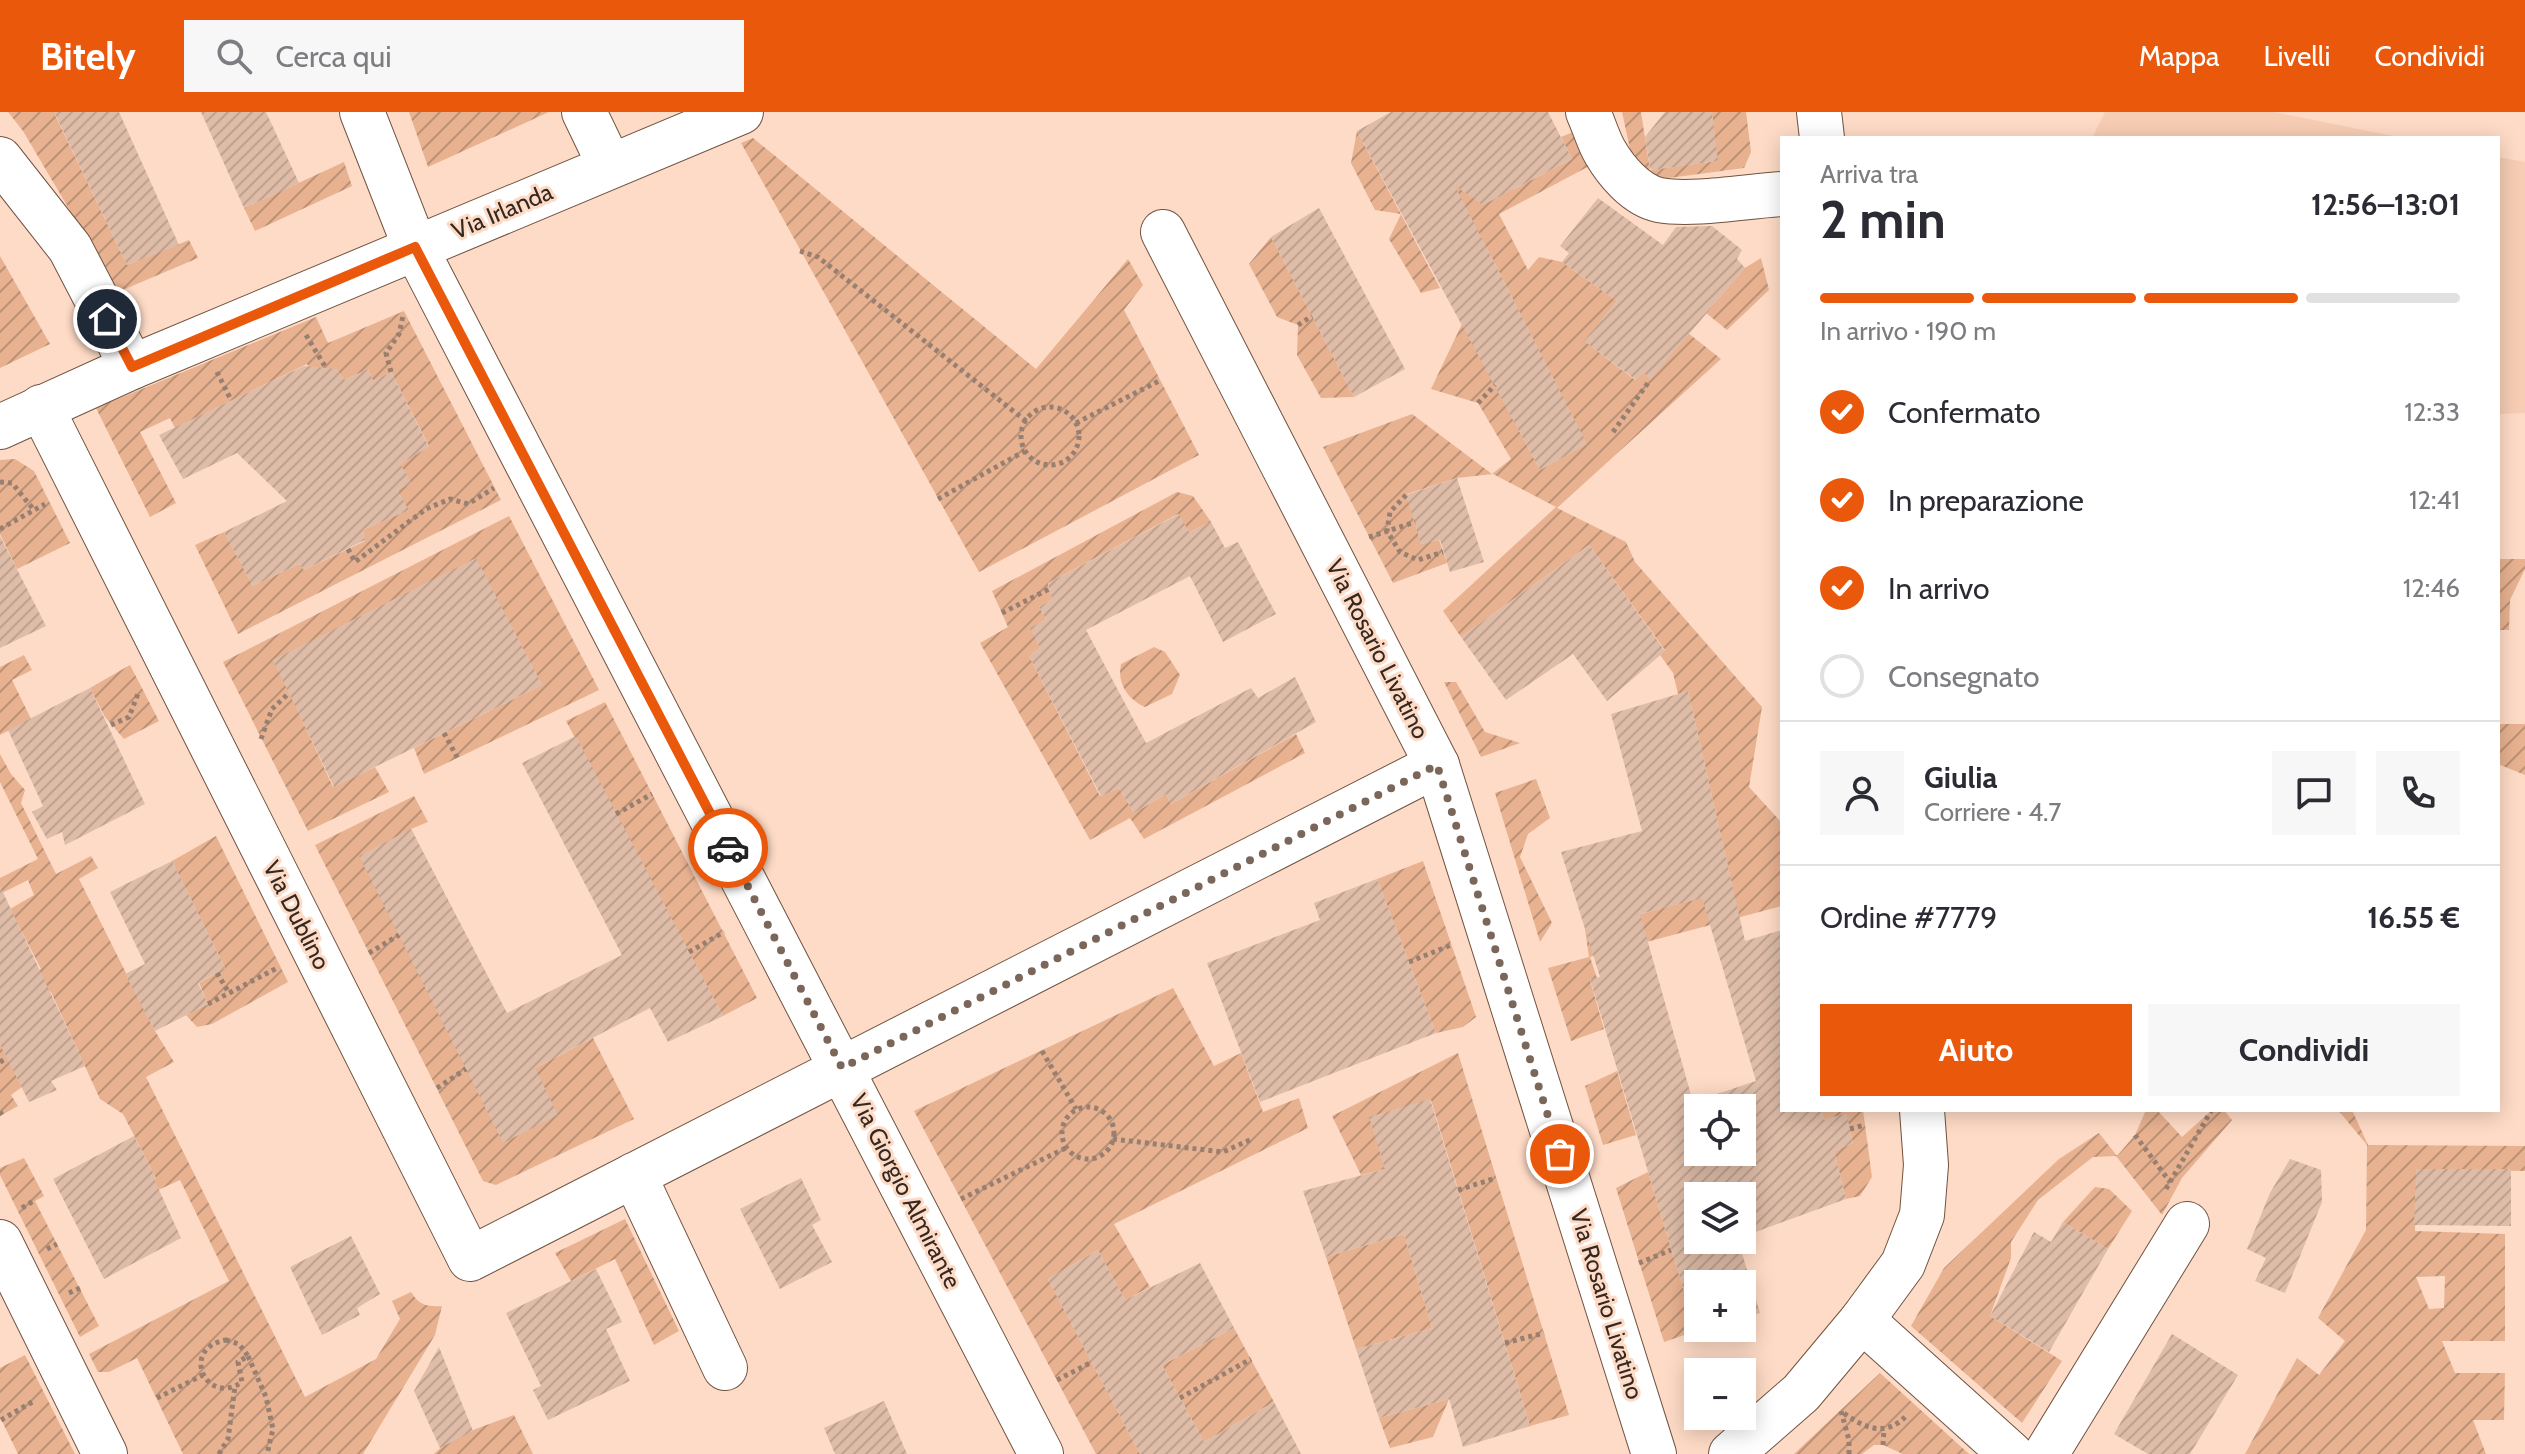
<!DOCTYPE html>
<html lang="it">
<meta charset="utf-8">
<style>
:root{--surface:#fff;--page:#f7f7f7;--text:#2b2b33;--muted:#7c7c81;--line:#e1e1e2;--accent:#ea580c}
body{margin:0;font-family:Cabin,sans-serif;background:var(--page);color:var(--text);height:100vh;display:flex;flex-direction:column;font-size:30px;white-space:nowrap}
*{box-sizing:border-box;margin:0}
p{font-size:26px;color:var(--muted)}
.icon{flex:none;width:44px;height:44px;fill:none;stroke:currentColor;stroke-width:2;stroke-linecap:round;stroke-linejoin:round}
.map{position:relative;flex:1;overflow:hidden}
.details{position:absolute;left:1780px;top:24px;width:720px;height:976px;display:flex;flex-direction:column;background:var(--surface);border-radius:0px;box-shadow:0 4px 20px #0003}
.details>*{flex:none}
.tools{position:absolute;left:1684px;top:982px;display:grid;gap:16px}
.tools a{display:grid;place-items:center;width:72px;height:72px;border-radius:0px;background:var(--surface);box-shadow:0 4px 20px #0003;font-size:40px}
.pin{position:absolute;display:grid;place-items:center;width:68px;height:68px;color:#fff;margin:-34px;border:4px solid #fff;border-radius:50%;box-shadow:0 2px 8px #0007}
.courier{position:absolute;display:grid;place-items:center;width:80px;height:80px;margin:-40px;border:6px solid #ea580c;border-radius:50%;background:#fff;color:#222;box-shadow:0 2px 10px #0007}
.head em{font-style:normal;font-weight:800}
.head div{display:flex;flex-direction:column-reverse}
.head{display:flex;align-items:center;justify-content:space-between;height:136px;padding:0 40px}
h1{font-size:52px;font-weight:800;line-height:60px}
.bar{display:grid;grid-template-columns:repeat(4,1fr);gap:12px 8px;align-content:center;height:96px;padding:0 40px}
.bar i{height:10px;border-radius:6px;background:var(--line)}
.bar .active{background:var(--accent)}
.bar p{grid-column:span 4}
.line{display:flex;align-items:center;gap:20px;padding:0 40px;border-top:2px solid var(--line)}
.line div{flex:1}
.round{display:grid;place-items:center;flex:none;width:84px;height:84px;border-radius:0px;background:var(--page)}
ol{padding:0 40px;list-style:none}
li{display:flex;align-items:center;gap:24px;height:88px}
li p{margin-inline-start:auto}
li .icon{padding:8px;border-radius:50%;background:var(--accent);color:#fff;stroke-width:4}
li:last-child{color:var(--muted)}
li i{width:44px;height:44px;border:4px solid var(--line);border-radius:50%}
.primary-button{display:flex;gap:16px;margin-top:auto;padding:16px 40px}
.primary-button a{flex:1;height:92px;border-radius:0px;background:var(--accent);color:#fff;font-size:32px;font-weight:800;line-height:92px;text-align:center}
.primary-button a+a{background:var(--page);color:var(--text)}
header{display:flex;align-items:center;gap:48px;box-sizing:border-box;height:112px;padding:0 40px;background:var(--accent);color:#fff}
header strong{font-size:38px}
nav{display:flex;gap:44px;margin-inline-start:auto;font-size:28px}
.search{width:560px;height:72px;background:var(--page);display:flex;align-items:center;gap:20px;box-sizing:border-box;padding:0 28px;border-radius:0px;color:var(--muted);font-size:30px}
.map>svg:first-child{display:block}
</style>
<header>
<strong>Bitely</strong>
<div class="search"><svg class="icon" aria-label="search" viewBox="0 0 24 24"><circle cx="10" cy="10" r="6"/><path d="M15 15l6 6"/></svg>Cerca qui</div>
<nav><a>Mappa</a><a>Livelli</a><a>Condividi</a></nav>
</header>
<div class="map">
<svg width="2525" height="1342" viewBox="0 0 2525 1342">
<defs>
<pattern id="garden-furrows" width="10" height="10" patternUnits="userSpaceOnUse" patternTransform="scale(2)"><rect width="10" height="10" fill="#e8b290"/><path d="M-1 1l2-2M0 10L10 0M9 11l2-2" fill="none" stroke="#bd9175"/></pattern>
<pattern id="building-hatch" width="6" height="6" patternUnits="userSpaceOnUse" patternTransform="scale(2)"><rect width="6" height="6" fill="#debca7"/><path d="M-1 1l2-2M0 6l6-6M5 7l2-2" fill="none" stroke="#bfa28f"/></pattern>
</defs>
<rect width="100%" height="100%" fill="#fedbc6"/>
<g fill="#f7cdb4">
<polygon points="2105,0 2273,0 2403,26 2092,26"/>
<polygon points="2498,45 2525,50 2525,301 2498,302"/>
</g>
<g fill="url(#garden-furrows)" fill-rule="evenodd">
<polygon points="8,0 60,0 55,3 127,153 189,128 198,146 118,180 23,19"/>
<polygon points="409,0 549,0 428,55"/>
<polygon points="1413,0 1474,0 1514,77 1572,47 1561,25 1578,18 1595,51 1499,102 1528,158 1539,145 1562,150 1617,189 1592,220 1592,235 1635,268 1688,221 1721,247 1557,396 1626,430 1635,450 1762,595 1749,675 1782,711 1782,794 1590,845 1597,866 1590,868 1604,917 1571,929 1548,856 1589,845 1585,817 1733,777 1688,579 1678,582 1673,561 1660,543 1665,538 1589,433 1461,525 1443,499 1556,395 1493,362 1457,366 1407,382 1421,432 1439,428 1447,451 1393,471 1323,335 1412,302 1492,362 1511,347 1478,291 1431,277 1462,212 1540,358 1586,332 1493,148"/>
<polygon points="1622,0 1641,0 1650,58 1717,49 1712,0 1746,0 1751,40 1744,56 1654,68 1635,60"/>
<polygon points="1357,19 1440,176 1421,181 1389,127 1401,102 1375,98 1351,51"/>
<polygon points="753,26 1036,257 1128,147 1143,173 1124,198 1199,343 979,460 741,31"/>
<polygon points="344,50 352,74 255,119 244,96"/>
<polygon points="1271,125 1354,285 1321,286 1297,243 1298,213 1277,205 1249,152"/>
<polygon points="0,144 50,232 0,256"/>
<polygon points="1761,146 1769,178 1727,218 1706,201 1745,156"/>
<polygon points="404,199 501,388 238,522 195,433 224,420 253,474 299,452 304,458 365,429 363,418 408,398 397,378 411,371 400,352 429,334 391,260 373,269 368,257 345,268 336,257 313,261 307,252 175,316 170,306 140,320 176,391 150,405 96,296 316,205 328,231"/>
<polygon points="15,347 34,359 70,431 17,457 0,422 0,348"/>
<polygon points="1177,380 1193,384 1211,410 1189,420 1178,402 1048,471 1052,487 1039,495 1046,507 1031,516 1040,536 1029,544 1100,684 1119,676 1134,701 1166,682 1171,692 1296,622 1305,641 1144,727 1130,706 1090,728 980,531 1008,515 992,479"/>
<polygon points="509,404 599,578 424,662 414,636 542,573 476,447 274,548 333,675 375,655 389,680 308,719 223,550"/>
<polygon points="2498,447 2525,447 2525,457 2510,488 2509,518 2498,518"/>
<path d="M 1154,535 L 1165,540 L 1180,563 L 1172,582 L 1145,595 C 1127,587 1117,571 1121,552 Z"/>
<polygon points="24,543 32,558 12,568 31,607 0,623 0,555"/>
<polygon points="130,553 159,609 124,627 105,605 90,576"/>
<polygon points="1444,570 1456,570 1485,620 1520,631 1481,645"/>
<polygon points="605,590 757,886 723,904 566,609"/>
<polygon points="2500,612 2525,612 2525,663 2498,652"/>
<path d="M 0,642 L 11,662 L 25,678 L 21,691 L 56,762 L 91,744 L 98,756 L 79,767 L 155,919 L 174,950 L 146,965 L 305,1285 L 376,1247 L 400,1207 L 392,1189 L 411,1180 C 419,1193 427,1195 442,1194 L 435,1223 L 363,1342 L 183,1342 L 137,1246 L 109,1260 L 98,1260 L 89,1242 L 229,1169 L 180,1068 L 143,1085 L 139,1077 L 156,1066 L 123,1002 L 100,987 L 51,880 L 23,865 L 41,857 L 10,797 L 34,783 L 28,768 L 0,782 L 0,766 L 38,747 L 0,670 Z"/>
<polygon points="1536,667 1550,706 1528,722 1520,745 1552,811 1540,830 1495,681"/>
<polygon points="414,684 428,710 411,717 535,956 593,926 634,1007 496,1073 483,1069 315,733"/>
<polygon points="216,724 288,870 212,912 197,915 186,903 208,892 199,871 225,856 172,749"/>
<polygon points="1423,749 1476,905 1463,915 1436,921 1377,767"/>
<polygon points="1173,876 1214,954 1241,941 1263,1000 1299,986 1308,1016 1114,1112 1150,1175 1125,1188 1098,1138 1048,1167 1140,1342 1096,1342 914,999"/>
<polygon points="0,932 22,975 11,983 18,994 0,1004"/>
<polygon points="1458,941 1569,1303 1530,1314 1431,988 1370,1005 1385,1057 1361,1063 1332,1004"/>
<polygon points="1617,959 1636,1023 1603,1033 1585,974"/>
<polygon points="1821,998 1863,998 1872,1065 1860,1084 1846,1087 1834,1039 1853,1031 1846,1002 1824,1008"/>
<polygon points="2146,998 2157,998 2182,1025 2212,998 2224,998 2232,1008 2182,1066 2162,1103 2116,1044 2093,1045 2038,1088 2011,1130 2011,1146 1990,1204 2062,1249 2022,1311 1911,1214 1944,1156 2059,1047 2099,1021 2117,1044 2135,1023"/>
<path d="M 2338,998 L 2352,998 L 2368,1033 L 2525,1034 L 2525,1059 L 2417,1057 L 2415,1119 L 2505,1122 L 2505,1229 L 2442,1229 L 2455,1261 L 2505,1261 L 2504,1308 L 2473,1308 L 2486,1342 L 2245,1342 L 2297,1246 L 2319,1263 L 2345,1229 L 2318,1206 L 2366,1118 L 2367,1033 ZM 2445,1164 L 2444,1196 L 2429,1197 L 2416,1165 Z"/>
<polygon points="24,1046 44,1084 35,1089 99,1214 80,1225 0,1063 0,1056"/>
<polygon points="1648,1060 1696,1219 1664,1230 1616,1076"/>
<polygon points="2095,1075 2109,1077 2132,1099 2108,1137 2063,1110"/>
<polygon points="625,1107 679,1219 654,1233 615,1147 571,1169 555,1141"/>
<polygon points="1404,1122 1432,1216 1356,1237 1326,1145"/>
<polygon points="1234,1216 1274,1290 1204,1330 1162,1253"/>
<polygon points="25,1243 75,1342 18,1342 0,1305 0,1256"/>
<polygon points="1880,1261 1969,1342 1903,1342 1883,1333 1874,1333 1862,1342 1794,1342"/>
<polygon points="1449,1287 1433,1325 1390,1336 1379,1306"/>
<path d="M 514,1303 L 533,1342 L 434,1342 C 454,1322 488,1313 514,1303 Z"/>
</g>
<g fill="url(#building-hatch)" fill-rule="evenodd">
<polygon points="54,0 119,0 179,133 127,153"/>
<polygon points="201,0 266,0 299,71 244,96"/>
<polygon points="1391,0 1548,0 1572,47 1483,93 1455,74 1587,332 1540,358 1357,19"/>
<polygon points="1665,0 1712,0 1718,49 1652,58 1650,56 1645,25"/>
<polygon points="1598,86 1663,133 1676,115 1712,114 1742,138 1737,147 1745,156 1650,268 1644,260 1636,268 1584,229 1617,189 1562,150 1569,141 1560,134"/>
<polygon points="1319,96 1405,257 1354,285 1271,125"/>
<polygon points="304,254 336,257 345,268 368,257 373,269 391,260 429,335 400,352 412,371 397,378 409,398 363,418 365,428 304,458 299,452 253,474 224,420 287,389 237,341 183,367 159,323"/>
<polygon points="1457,366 1484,450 1450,460 1440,428 1421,432 1406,383"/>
<polygon points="1179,402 1189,420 1211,410 1225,436 1238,430 1276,502 1223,530 1190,464 1086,518 1146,631 1251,576 1258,586 1295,565 1316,610 1171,692 1166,682 1134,701 1119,676 1101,684 1029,544 1040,536 1030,516 1046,507 1039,495 1052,487 1048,471"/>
<polygon points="0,424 46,514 0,536"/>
<polygon points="1589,433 1665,539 1607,589 1573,542 1506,588 1461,525"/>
<polygon points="476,446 542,573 334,675 273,548"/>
<polygon points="90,576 145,692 65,733 62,720 47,727 32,700 43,694 8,618"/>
<path d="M 1688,579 L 1745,829 L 1782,818 L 1782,998 L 1821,998 L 1824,1008 L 1846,1001 L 1853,1031 L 1834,1039 L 1846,1087 L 1742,1125 L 1742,1084 L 1698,1084 L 1698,1128 L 1738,1128 L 1760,1201 L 1742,1206 L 1742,1172 L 1698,1172 L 1698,1216 L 1707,1216 L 1696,1219 L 1590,867 L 1600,865 L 1561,740 L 1642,719 L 1611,602 ZM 1702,786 L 1756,969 L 1693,990 L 1640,802 ZM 1698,996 L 1742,996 L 1742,1040 L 1698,1040 Z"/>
<polygon points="576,624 723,904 668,930 650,896 535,956 558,1003 503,1031 359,744 411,717 507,901 622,843 522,651"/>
<polygon points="172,749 225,856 198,871 208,892 155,919 125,862 145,852 110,780"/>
<polygon points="1377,767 1436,921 1260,990 1207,851 1320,808 1314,791"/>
<polygon points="0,774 85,954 51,969 57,978 29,990 0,932"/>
<polygon points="1430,987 1530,1314 1463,1335 1449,1287 1379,1306 1356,1237 1432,1216 1404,1122 1326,1145 1303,1079 1385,1057 1369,1005"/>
<polygon points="134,1024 156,1066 154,1067 181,1126 104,1167 53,1067"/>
<polygon points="2290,1047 2321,1058 2322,1090 2285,1181 2255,1169 2266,1146 2247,1137 2270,1081"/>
<polygon points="2416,1057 2511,1057 2511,1114 2414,1113"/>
<polygon points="801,1066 821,1108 812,1113 832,1150 780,1177 740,1097"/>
<polygon points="2063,1110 2108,1137 2049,1240 1990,1204 2034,1120 2051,1130"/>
<polygon points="351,1124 380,1182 357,1196 360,1203 322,1223 290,1155"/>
<polygon points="1098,1138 1125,1188 1200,1151 1234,1216 1162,1253 1204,1330 1274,1290 1301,1342 1140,1342 1048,1167"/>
<polygon points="596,1157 622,1210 606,1217 630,1269 548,1308 533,1278 541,1274 506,1201"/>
<polygon points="2172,1222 2238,1263 2190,1342 2148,1342 2114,1322"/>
<polygon points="439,1235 473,1319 440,1336 414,1279"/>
<polygon points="884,1289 907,1342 835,1342 824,1316"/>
</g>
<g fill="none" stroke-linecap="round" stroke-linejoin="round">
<g stroke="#705340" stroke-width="46">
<g id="minor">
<polyline points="362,0 415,135 1041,1342"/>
<polyline points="584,0 610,54"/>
<path d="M 1588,0 C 1594,13 1598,28 1605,40 C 1616,59 1636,83 1659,88 C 1693,94 1747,84 1782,82"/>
<polyline points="1819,0 1822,26"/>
<polyline points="0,47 70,136 132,255"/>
<polyline points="1163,120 1437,653 1654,1342"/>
<polyline points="41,295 470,1147 1437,653"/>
<polyline points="0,315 132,255 741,0"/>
<polyline points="634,1063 725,1256"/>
<polyline points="0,1130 105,1342"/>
<polyline points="1862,1208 2011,1342"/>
<polyline points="1731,1342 1801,1281 1862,1208 1903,1152 1922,1103 1926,1053 1922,998"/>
<polyline points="2046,1342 2187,1112"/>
</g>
</g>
<g stroke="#977f71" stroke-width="5" stroke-dasharray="4 4" stroke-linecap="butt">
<polyline points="800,139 818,145 1026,309"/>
<polyline points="1298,213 1312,204"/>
<polyline points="306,223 326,256"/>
<polyline points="217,260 231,288"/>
<polyline points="391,260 386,241 399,222 403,204"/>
<polyline points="1478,291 1495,273"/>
<circle cx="1050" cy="324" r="29"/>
<polyline points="1076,311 1161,268"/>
<polyline points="1613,320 1650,268"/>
<polyline points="0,370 12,371 34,398"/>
<polyline points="1406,383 1390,400 1387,419 1400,440 1418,448 1443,440"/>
<polyline points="938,387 1025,339"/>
<polyline points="0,417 45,392"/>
<polyline points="1369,425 1415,410"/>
<polyline points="348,437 355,450 426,397 450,387 468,392 494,376"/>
<polyline points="1002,501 1049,477"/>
<polyline points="111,613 129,605 139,579"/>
<polyline points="444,621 458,647"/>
<polyline points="261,627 272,597 289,581"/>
<polyline points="616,702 652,682"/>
<polyline points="689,840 724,820"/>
<polyline points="369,841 399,823"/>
<polyline points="1409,850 1451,833"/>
<polyline points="217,861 229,881"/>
<polyline points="208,892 279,855"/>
<polyline points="1042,939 1076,997"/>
<polyline points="0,950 7,946"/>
<polyline points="437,976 466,957"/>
<circle cx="1088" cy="1021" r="26"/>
<polyline points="0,1000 2,1003"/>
<polyline points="1850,1017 1865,1013"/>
<polyline points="2135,1023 2170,1070"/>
<polyline points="1113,1027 1223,1040 1252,1027"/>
<polyline points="2166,1077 2211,999"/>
<polyline points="1458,1078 1496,1066"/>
<polyline points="961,1087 1066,1036"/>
<polyline points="22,1096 35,1088"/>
<polyline points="47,1137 57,1132"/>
<polyline points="1639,1151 1671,1138"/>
<polyline points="69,1181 80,1176"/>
<path d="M 226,1228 L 239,1232 L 248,1244 L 238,1250 L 242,1270 C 206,1295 179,1236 226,1228 Z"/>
<polyline points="1505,1231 1544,1221"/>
<polyline points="248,1244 266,1285 273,1317 267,1342"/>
<polyline points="1057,1268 1092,1250"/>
<polyline points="157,1286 203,1263"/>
<polyline points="1180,1286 1251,1247"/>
<polyline points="1,1308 34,1289"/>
<polyline points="1883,1333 1884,1317"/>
<polyline points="219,1342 228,1327 235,1274"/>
<path d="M 1849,1342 L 1849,1328 L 1841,1299 C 1862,1315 1885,1327 1907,1303"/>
</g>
<use href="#minor" stroke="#fff" stroke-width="44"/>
</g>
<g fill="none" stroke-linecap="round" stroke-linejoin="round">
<polyline stroke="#7b675a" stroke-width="8" stroke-dasharray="0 14.4" points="728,736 842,956 1437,653 1560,1042"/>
<polyline stroke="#ea580c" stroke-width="10" points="107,207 132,255 415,135 728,736"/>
</g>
<g text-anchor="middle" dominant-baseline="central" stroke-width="6" stroke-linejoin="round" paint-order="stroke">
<g font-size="24" fill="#352820" stroke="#fedbc6">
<text transform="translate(502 99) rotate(-23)">Via Irlanda</text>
<text transform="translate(1378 537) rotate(63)">Via Rosario Livatino</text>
<text transform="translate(297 803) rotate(63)">Via Dublino</text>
<text transform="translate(906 1079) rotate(63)">Via Giorgio Almirante</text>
<text transform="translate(1607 1192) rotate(73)">Via Rosario Livatino</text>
</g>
</g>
</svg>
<div class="tools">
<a><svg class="icon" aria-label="locate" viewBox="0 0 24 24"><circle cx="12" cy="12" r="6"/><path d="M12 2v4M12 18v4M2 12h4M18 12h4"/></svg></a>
<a><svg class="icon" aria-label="layers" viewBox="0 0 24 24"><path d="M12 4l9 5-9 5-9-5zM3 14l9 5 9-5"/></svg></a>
<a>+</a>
<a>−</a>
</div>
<div class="pin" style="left:1560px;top:1042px;background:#ea580c"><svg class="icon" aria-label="bag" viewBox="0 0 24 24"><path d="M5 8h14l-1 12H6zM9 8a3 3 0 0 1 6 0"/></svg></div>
<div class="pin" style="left:107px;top:207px;background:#1f2937"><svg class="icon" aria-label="home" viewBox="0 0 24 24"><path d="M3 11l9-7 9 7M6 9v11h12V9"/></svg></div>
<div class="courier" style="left:728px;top:736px"><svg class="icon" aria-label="car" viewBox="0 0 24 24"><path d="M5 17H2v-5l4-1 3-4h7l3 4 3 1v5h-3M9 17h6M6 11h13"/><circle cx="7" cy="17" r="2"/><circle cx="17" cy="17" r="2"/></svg></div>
<section class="details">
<div class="head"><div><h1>2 min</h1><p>Arriva tra</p></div><em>12:56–13:01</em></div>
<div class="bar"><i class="active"></i><i class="active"></i><i class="active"></i><i></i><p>In arrivo · 190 m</p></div>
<ol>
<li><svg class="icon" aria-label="check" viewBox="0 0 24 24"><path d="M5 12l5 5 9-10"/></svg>Confermato<p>12:33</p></li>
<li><svg class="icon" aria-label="check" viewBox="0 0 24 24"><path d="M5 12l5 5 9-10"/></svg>In preparazione<p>12:41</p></li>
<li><svg class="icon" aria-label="check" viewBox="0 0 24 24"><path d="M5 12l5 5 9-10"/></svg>In arrivo<p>12:46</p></li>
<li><i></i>Consegnato</li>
</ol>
<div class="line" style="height:144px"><a class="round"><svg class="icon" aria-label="person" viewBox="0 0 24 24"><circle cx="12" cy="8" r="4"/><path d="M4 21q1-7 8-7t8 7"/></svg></a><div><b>Giulia</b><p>Corriere · 4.7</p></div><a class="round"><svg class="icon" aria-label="chat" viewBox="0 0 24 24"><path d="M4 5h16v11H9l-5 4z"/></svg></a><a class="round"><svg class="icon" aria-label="phone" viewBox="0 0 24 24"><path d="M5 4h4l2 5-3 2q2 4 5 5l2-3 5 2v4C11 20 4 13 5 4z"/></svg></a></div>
<div class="line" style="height:104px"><div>Ordine #7779</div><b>16.55 €</b></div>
<div class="primary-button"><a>Aiuto</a><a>Condividi</a></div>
</section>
</div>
